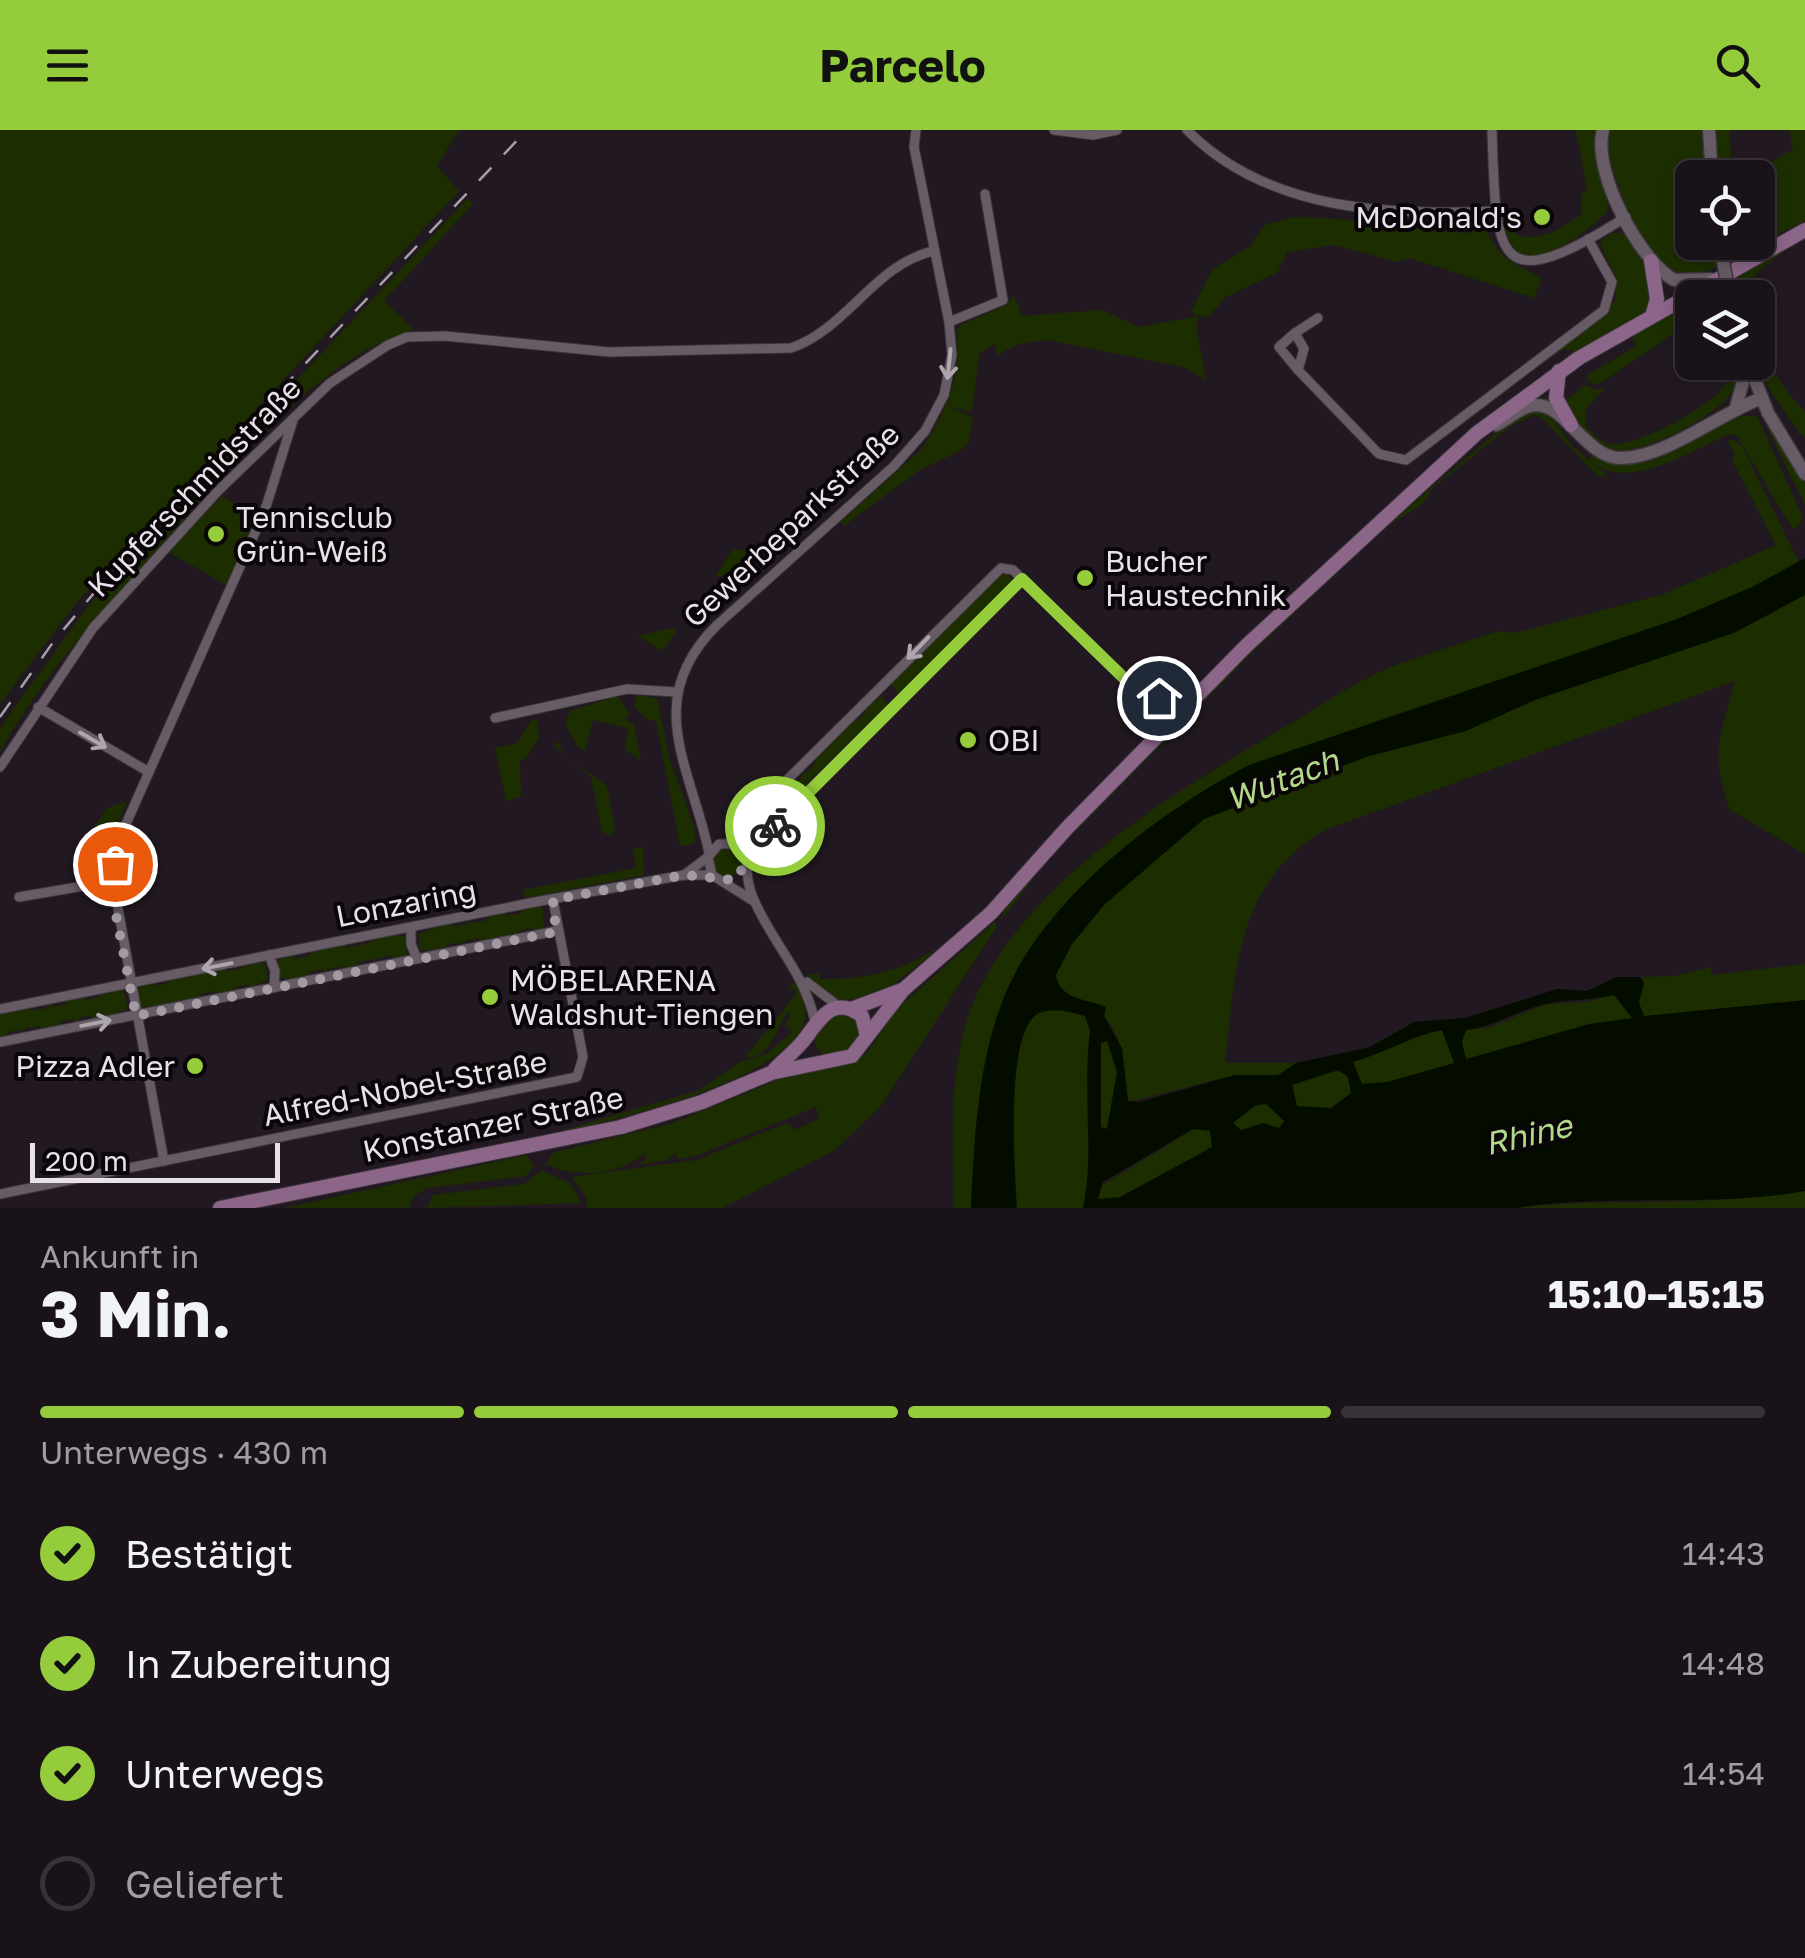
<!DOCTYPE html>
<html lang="de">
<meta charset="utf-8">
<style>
:root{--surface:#1a1219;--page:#231b22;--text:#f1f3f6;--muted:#9f9ea2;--line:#383238;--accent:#94cc3c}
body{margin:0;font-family:"Golos Text",sans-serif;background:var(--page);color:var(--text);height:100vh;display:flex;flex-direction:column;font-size:38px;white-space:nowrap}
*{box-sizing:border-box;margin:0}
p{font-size:32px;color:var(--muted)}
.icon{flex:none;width:55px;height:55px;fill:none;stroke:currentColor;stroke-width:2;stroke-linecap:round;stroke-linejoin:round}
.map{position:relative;height:1078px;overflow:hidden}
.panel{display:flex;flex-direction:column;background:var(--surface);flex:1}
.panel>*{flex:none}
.tools{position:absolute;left:1675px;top:30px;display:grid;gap:20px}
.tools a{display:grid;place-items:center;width:100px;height:100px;border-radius:15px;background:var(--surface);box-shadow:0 5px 15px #0003,0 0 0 2px var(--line);font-size:50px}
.scale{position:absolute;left:30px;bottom:25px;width:250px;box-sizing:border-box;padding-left:10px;border:5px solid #e8e2e8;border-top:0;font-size:28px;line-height:35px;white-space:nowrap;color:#e8e2e8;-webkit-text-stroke:8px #090508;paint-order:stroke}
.pin{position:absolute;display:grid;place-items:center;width:85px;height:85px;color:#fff;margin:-42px;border:5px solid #fff;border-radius:50%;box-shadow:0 2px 10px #0007}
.courier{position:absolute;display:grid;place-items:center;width:100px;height:100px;margin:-50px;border:8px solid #94cc3c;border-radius:50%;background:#fff;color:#222;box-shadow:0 2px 12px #0007}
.summary em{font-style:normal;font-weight:700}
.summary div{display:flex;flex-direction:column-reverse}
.summary{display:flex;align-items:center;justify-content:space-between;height:170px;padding:0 40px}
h1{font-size:65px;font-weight:700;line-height:75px}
.bar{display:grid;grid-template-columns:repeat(4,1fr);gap:15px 10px;align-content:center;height:120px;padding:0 40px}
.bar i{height:12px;border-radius:8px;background:var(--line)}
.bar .active{background:var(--accent)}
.bar p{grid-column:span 4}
ol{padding:0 40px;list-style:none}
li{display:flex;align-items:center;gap:30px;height:110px}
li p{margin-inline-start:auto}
li .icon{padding:10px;border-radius:50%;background:var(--accent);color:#111;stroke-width:4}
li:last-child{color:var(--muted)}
li i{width:55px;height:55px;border:5px solid var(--line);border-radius:50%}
header{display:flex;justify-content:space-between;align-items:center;height:130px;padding:0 40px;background:var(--accent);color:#111;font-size:45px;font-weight:700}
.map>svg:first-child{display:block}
</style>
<header><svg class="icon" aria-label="menu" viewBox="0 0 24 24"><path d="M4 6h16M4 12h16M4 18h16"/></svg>Parcelo<svg class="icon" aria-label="search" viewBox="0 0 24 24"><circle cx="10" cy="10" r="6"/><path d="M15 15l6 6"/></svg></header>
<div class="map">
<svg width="1805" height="1078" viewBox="0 0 1805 1078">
<rect width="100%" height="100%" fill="#221821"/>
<g fill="#1c2e00">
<polygon points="0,0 459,0 437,36 459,61 77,472 0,574"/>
<path d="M 1576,0 L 1597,0 C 1591,33 1610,54 1607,82 C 1588,101 1527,153 1506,108 C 1501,99 1501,85 1499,76 L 1505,75 L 1510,100 C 1531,118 1565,98 1582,83 L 1581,64 L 1587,60 Z"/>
<path d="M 1609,0 L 1701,0 L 1705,47 L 1692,48 L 1692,112 L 1713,113 L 1716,137 C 1705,142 1691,151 1678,146 C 1645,136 1602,32 1609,0 Z"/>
<polygon points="1715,0 1729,0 1733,47 1719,47"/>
<polygon points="1789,0 1805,0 1805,91 1734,126 1731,113 1758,112 1758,48 1746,47 1793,19"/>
<path d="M 468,68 L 473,74 L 384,171 L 414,199 C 396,207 375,214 358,225 C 286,270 227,341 170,405 C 109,473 45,541 0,622 L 0,599 L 6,589 L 88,476 L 145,411 Z"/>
<path d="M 1294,87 C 1353,87 1411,101 1470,103 L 1471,97 L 1485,98 C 1496,126 1515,135 1542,148 L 1534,168 L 1409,128 L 1397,132 L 1334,115 L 1287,122 L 1278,142 L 1226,167 L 1207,188 L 1199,185 L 1196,197 L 1206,250 L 1183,237 L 1048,210 L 1019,214 L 997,225 L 995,214 L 979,224 L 972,282 L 951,277 L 973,287 L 968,313 L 960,321 L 918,341 L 844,396 L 840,392 L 922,319 C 944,284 965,242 956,201 L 961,195 L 1006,175 L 1014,165 L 1022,186 L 1102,180 L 1139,197 L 1198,186 L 1191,182 L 1212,140 L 1249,117 L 1265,95 Z"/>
<path d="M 1611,103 L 1624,103 C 1647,121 1655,152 1648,179 L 1576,222 L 1565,219 L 1534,236 L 1584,202 L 1615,171 L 1617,151 L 1600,113 Z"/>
<polygon points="1805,107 1762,138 1738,166 1734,145"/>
<polygon points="1718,151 1721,167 1692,168 1692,191 1603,252 1593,255 1586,246 1636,216 1631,204"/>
<path d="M 1758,197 C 1766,231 1780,256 1805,282 L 1805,308 C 1795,298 1759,247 1758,236 C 1756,226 1757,209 1758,197 Z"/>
<path d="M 1728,233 L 1737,233 C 1737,244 1738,254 1731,263 C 1715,288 1634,330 1605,319 C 1587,311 1572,289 1564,272 L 1585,255 L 1596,260 L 1606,257 L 1586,278 L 1585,295 C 1594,306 1603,316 1618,314 C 1643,312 1711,277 1724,256 C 1728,249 1728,241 1728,233 Z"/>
<path d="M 1532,279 L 1547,282 L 1573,317 L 1609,347 L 1596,345 L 1543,289 L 1535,285 L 1509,297 L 1432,359 L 1422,374 L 1385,398 L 1253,522 L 1050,727 L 1001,790 C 1014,750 1078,695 1109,664 C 1241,530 1374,401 1521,283 Z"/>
<path d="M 1741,286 L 1757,286 L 1801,383 L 1801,394 L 1793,400 L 1737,306 L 1731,304 C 1691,319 1628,364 1590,331 L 1592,325 L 1616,332 Z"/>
<polygon points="1767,294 1805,353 1805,375 1766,296"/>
<path d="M 1734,310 L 1742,316 L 1805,445 L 1805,724 L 1730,680 C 1709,621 1721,606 1735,551 L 1325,700 C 1235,753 1236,840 1225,933 L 1296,933 L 1279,945 L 1235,945 L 1128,972 C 1124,930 1123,892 1085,872 L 1090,901 L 1087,992 L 1091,1037 L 1085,1066 L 1194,999 L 1294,962 L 1292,955 C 1314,946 1333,939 1357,942 L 1353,932 C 1385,923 1410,906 1442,900 L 1450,914 L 1465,900 L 1491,897 L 1546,874 L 1588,872 L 1644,853 L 1640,847 L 1674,846 L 1712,837 L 1711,845 L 1805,834 L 1805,952 L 1245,1078 L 954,1078 C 952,1011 948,931 975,868 C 1029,749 1171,665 1278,601 C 1315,580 1351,553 1391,537 C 1425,524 1463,513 1498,501 L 1515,503 L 1664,464 L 1776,415 L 1732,330 L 1735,324 L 1727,311 Z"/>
<polygon points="222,366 256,388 226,455 167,421"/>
<path d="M 741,419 L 746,423 C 742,438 728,444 715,447 L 732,420 Z"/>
<polygon points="1007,442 1013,452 901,563 897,562 891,553 913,526 915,532 925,522 924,515 950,489 952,495 975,463 977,469 987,459 986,452"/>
<polygon points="672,498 676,501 662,521 638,506"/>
<polygon points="637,564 657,569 669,627 696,703 694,714 680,716 656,590 649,591 634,576"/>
<polygon points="617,566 629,583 625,589 634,595 641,631 625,619 628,598 593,590 585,621 577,616 565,592 570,581"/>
<polygon points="882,566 889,576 792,667 787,662 792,648 794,654 802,647 801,640 805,644 815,634 814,626 854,586 856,592 866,582 865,575"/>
<polygon points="531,590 537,590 539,607 526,629 520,630 521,667 506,671 495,618 517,613"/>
<polygon points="557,610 564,625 607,656 615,698 612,706 602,702 591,647 555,617"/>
<polygon points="127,671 113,707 90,703 107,678"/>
<polygon points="643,717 644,745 525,768 523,760 636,738 633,719"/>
<circle cx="727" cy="733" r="14"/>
<polygon points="539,776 543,779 544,801 530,804 532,798 518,801 514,808 478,814 480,808 466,811 460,818 461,812 447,815 444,821 420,820 418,804 455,791 453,797 467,794 470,788 471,793 485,791 489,784 507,780 505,786 520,784 523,777"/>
<path d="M 995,792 L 997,796 L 882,975 L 834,1021 L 722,1078 L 587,1078 L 587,1069 L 571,1047 L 697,1030 L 787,993 L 794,1000 L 819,989 L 816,977 L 696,1026 L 677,1029 L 676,1022 L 668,1030 L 639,1035 L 647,1027 L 644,1024 C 620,1045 574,1049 546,1034 L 552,1023 L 673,993 L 795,943 L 851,934 L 867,923 L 897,879 Z"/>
<polygon points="387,804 405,806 407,825 391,832 392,825 378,828 372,836 373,829 359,832 356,839 340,842 342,836 328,839 325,845 323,839 309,842 306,849 280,848 277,831 297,822 295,829 309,826 312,819 347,812 345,818 359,816 362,809 364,815"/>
<path d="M 937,818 C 910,843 870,879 830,867 L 807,844 L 820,844 L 820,849 C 861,850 900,843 937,818 Z"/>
<polygon points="253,831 265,834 268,849 249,860 250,854 236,857 233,863 214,867 215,861 201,864 198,870 141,877 137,858 157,850 155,856 169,853 173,847 227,835 226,842 240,839 243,832"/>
<path d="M 794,851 C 801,864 809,879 803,895 C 784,952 599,994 543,1006 L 697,961 L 740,932 L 766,924 L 792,902 L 786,894 L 791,885 L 788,882 C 774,899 773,929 745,927 L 796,864 L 794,858 L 787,860 Z"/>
<polygon points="123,860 128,879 92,891 93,885 80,888 76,895 74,889 61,892 57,898 39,902 40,896 26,898 20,906 21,900 8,902 0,910 0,881 34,874 33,881 47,878 49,872 53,871 51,877 66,874 68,868 87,863 86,870 99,867 102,861"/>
<polygon points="847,884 860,893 861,906 845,924 823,924 815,915 814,904 832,885"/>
<polygon points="1107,911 1117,942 1107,999 1101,998 1101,912"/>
<polygon points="527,1025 534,1036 526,1046 427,1058 414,1066 409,1078 284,1078"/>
<polygon points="541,1040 571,1054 582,1073 427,1078 433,1065 525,1054"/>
<path d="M 1805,1061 L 1805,1078 L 1516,1078 C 1612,1067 1710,1078 1805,1061 Z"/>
</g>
<path fill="#040c00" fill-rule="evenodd" d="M 1805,428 L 1805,465 L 1734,503 L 1535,570 L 1466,601 L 1366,627 L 1204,689 L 1105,774 L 1072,814 L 1056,845 C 1060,871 1089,869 1106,877 L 1104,886 L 1122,918 L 1128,971 L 1139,972 L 1235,945 L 1278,945 L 1296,933 L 1370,917 L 1414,892 L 1465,888 L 1557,859 L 1587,861 L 1617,847 L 1640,847 L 1644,853 L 1639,873 L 1644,886 L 1805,870 L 1805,1061 C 1709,1078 1612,1063 1516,1078 L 1083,1078 C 1095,1019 1082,960 1090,901 L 1085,886 C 1071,882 1054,877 1039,883 C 1004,900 1015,1043 1017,1078 L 971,1078 C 974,1010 978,931 1004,867 C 1043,770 1158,682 1249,635 L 1677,489 L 1752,457 ZM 1614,865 L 1632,888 L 1589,894 L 1466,929 L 1462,912 L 1466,900 C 1494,897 1514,882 1542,875 C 1565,869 1590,871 1614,865 ZM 1442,900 L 1454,933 L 1387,952 L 1362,954 L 1353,932 C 1385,923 1410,906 1442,900 ZM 1107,911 L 1117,942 L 1107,999 L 1101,997 L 1101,913 ZM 1338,940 L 1348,947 L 1351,963 L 1331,978 L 1297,976 L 1292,955 ZM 1266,974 L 1284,991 L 1279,998 L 1263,993 L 1241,1000 L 1233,993 L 1256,975 ZM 1193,999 L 1210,1001 L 1212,1017 L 1120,1067 L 1098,1069 L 1103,1052 Z"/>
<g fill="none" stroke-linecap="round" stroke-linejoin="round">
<g stroke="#3c353b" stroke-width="11">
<g id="minor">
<polyline points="1054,0 1093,5 1117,0"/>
<path d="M 1187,0 C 1267,81 1389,86 1495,81"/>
<path d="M 1492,0 C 1496,129 1494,171 1626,87"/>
<polyline points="949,192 1003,170 985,64"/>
<polyline points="1295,203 1318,188"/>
<polyline points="1298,240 1279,217 1295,203 1304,219 1298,240 1379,324 1406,330 1604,180 1612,152 1588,109"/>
<polyline points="1022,449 792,677 782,659 785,652 1001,438 1013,440 1130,554 1151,575 1158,570 1155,556 1130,554"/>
<polyline points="38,577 149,642"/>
<polyline points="495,588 627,559 676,562"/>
<path d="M 0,637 L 93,498 L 218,361 L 330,253 L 388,215 L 407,207 L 445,206 L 609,222 L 791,218 C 847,199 874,135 933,121"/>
<path d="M 709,723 C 691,637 641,570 717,495 L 894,336 L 925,301 L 944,265 L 952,225 L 949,192 L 914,17 L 916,0"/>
<polyline points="747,730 792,677"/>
<polyline points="684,745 708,727"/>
<polyline points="113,751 122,703 265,380 293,290"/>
<polyline points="19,767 113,751 164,1031"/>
<path d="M 755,772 L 712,745 L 708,727 L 719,714 L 736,714 L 745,723 C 748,740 746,753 754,770 C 774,816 802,838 815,891"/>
<polyline points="411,798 411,814 417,829"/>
<polyline points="269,825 275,841 274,858"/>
<polyline points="807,852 838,876"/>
<polyline points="0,879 535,772 684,745 712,745"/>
<polyline points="0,912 556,801"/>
<polyline points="0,1064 577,947 583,927 553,770"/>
</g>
</g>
<g stroke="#3c353b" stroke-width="15">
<g id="secondary">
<path d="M 1603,0 C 1592,41 1638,129 1674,150 L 1711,149"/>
<polyline points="1709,0 1712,48"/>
<polyline points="1748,232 1768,283 1805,344"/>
<polyline points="1736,277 1747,237"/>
<path d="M 1496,295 C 1507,290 1518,279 1530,276 C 1563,267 1583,327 1620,328 C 1664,329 1720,283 1762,268"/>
</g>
</g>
<g stroke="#3c353b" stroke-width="16">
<g id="primary">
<polyline points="1651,131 1657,169 1653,183"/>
<polyline points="1559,241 1556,268 1571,295"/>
<polyline points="851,879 902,860"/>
<path d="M 775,939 C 785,929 796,920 804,910 C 820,889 833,864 862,886 L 867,906"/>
<polyline points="220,1078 621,997 702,972 771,943 852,926 903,860 991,783 1067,698 1246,516 1477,303 1579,228 1805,100"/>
</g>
</g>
<use href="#minor" stroke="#675c66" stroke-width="9"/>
<use href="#secondary" stroke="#675c66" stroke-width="12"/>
<use href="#primary" stroke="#8c6689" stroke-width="14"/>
<polyline stroke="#a69fa6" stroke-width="2.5" stroke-dasharray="18 18" stroke-linecap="butt" points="0,587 54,511 139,409 527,0"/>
<g stroke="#3c353b" stroke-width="15" stroke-linecap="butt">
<polyline id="secondary-bridge" points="1721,121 1730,168"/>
</g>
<use href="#secondary-bridge" stroke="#675c66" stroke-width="12"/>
</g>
<defs><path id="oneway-shaft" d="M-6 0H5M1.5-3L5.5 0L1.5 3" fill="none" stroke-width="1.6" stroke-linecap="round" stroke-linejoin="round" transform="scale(2.5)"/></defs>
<g stroke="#aea6ae">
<use href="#oneway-shaft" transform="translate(949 234) rotate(96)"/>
<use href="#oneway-shaft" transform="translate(918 518) rotate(134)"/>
<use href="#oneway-shaft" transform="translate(93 610) rotate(30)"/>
<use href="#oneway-shaft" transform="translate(217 836) rotate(169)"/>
<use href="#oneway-shaft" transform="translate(96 893) rotate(-11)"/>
</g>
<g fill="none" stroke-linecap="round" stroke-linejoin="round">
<polyline stroke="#a39ba2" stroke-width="10" stroke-dasharray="0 18" points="115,734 115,780 136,886 556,802 553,770 684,745 734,750 775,696"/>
<polyline stroke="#94cc3c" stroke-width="12" points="775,696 1022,449 1130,554 1155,556 1159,568"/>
</g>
<g fill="#94cc3c" stroke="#090508" stroke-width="4">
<circle cx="1542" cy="87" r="10"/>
<circle cx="216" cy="404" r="10"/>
<circle cx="1085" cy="448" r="10"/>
<circle cx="968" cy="610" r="10"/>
<circle cx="490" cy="867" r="10"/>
<circle cx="195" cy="936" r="10"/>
</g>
<g text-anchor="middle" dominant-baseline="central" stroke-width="8" stroke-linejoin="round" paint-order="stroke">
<g font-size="30" fill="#e8e2e8" stroke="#090508" text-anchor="start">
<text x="1522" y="87" text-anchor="end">McDonald's</text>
<text x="236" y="387">Tennisclub<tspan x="236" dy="34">Grün-Weiß</tspan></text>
<text x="1105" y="431">Bucher<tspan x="1105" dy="34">Haustechnik</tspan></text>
<text x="988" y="610">OBI</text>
<text x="510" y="850">MÖBELARENA<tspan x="510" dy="34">Waldshut-Tiengen</tspan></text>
<text x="175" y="936" text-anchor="end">Pizza Adler</text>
</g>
<g font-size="30" fill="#e8e2e8" stroke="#090508">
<text transform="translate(194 357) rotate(-46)">Kupferschmidstraße</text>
<text transform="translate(791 395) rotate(-43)">Gewerbeparkstraße</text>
<text transform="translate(406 773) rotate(-11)">Lonzaring</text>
<text transform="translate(405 958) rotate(-11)">Alfred-Nobel-Straße</text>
<text transform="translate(493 994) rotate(-12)">Konstanzer Straße</text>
</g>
<g font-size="32" font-style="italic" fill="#b3d888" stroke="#090508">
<text transform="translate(1282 649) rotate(-21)">Wutach</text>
<text transform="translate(1528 1004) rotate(-13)">Rhine</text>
</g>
</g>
</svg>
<div class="tools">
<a><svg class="icon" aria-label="locate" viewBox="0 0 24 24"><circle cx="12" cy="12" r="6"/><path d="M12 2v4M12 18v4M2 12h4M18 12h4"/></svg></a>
<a><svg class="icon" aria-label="layers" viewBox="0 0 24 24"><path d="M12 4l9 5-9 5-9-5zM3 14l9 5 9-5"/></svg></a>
</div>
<div class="scale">200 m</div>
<div class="pin" style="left:115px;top:734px;background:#ea580c"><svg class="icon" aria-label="bag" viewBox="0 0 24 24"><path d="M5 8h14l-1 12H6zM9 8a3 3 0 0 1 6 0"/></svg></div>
<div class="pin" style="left:1159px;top:568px;background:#1f2937"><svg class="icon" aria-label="home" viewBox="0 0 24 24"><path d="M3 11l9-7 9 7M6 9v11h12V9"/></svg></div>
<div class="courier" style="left:775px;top:696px"><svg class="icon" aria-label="bike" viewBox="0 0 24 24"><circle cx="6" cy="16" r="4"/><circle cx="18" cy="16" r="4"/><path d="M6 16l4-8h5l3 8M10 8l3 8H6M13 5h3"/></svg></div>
</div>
<section class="panel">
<div class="summary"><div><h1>3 Min.</h1><p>Ankunft in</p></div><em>15:10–15:15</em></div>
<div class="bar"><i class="active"></i><i class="active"></i><i class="active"></i><i></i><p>Unterwegs · 430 m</p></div>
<ol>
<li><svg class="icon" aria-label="check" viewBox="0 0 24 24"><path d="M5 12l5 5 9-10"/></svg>Bestätigt<p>14:43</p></li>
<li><svg class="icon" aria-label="check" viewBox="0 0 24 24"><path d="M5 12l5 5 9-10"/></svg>In Zubereitung<p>14:48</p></li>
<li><svg class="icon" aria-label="check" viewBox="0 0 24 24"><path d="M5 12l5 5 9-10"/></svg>Unterwegs<p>14:54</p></li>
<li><i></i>Geliefert</li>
</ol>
</section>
